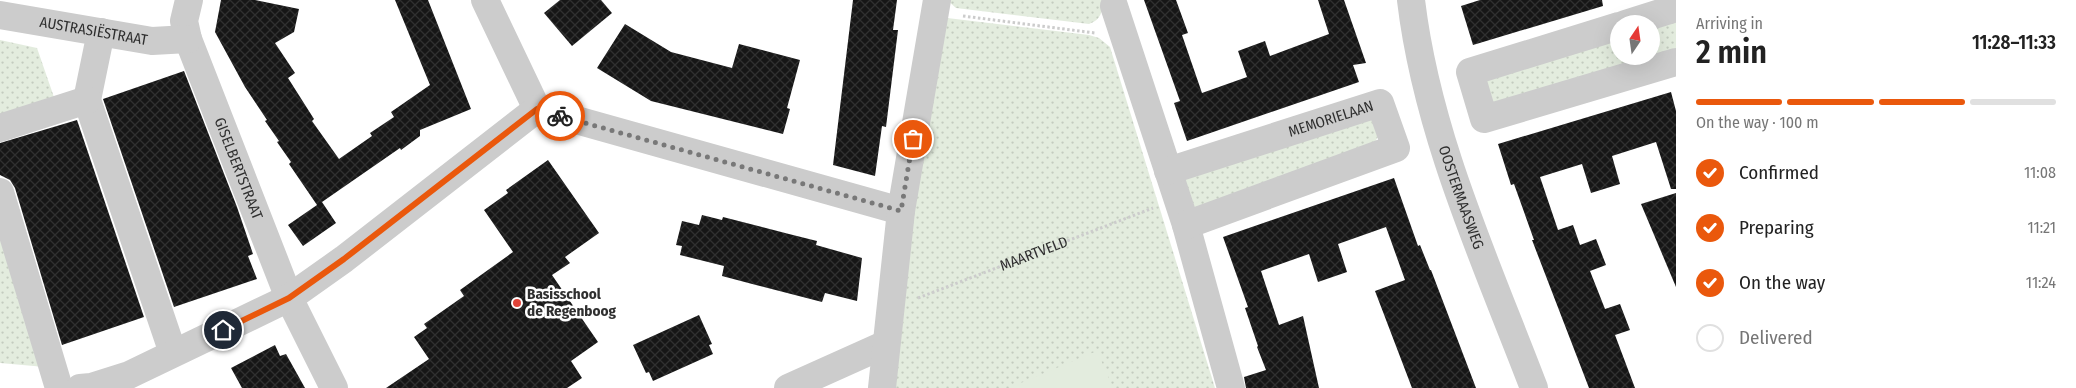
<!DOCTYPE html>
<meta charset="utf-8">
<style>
:root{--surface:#fff;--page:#f2f2f2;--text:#222;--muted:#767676;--line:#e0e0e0;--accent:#ea580c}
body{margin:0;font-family:"Fira Sans Condensed",sans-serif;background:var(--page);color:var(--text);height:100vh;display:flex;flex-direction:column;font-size:19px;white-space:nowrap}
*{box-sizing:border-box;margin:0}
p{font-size:16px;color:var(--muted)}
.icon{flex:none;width:28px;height:28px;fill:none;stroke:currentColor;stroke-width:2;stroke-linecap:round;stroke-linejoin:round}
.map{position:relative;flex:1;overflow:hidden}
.details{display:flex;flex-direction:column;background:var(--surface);width:400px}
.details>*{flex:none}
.needle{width:32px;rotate:13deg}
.tools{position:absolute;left:1610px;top:15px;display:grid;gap:10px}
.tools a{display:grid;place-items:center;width:50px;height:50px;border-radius:50%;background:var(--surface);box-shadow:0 5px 20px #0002;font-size:25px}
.pin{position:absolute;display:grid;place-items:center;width:42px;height:42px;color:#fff;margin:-21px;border:2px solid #fff;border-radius:50%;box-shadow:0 1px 5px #0007}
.courier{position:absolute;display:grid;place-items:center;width:50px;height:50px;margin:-25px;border:4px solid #ea580c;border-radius:50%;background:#fff;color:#222;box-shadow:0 1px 6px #0007}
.overview em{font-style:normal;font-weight:600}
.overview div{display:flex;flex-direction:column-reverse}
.overview{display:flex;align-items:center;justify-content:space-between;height:85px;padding:0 20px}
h1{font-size:32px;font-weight:600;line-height:38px}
.bar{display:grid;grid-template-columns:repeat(4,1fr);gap:8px 5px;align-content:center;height:60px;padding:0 20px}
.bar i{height:6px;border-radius:4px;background:var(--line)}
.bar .current{background:var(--accent)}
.bar p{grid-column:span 4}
ol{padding:0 20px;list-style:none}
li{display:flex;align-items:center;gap:15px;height:55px}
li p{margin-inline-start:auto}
li .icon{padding:5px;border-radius:50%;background:var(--accent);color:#fff;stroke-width:4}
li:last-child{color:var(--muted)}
li i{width:28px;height:28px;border:2px solid var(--line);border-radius:50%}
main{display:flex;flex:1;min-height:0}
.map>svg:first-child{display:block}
</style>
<main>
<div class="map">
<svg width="1676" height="388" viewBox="0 0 1676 388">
<defs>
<pattern id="grass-dots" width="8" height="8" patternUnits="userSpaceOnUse" patternTransform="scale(1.25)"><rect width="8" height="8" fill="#e3ecde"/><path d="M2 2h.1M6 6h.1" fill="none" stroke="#c3cbbf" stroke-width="1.8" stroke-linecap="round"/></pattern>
<pattern id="building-cross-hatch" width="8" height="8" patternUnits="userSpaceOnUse" patternTransform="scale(1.25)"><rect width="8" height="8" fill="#161616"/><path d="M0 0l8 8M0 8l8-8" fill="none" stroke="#303030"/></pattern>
</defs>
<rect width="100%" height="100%" fill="#fff"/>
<g fill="url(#grass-dots)">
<path d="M 947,0 L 1104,0 C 1102,12 1101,20 1089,24 L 956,8 Z"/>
<polygon points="1676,16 1676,54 1497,106 1486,102 1486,71 1619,33 1619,56 1651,56 1651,24"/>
<polygon points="939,17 1089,35 1099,38 1110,47 1215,388 886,388"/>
<polygon points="0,40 37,48 56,103 0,122"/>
<polygon points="1371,118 1378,137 1370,150 1193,211 1180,174"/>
<polygon points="0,228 45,367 0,363"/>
</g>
<polygon fill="#e3ecde" points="1097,351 1113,388 1009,388"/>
<g fill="url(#building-cross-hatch)">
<polygon points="221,0 255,0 299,9 294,32 275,43 295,73 288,78 314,119 312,121 339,159 372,136 370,133 394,117 391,112 430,85 395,0 428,0 471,109 420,130 420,136 401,150 400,148 322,202 336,223 303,246 288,225 317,205 289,164 291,162 277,142 279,141 265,121 267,120 245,87 215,32"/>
<polygon points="560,0 601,0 612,13 572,46 544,13"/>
<polygon points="853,0 897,0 893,30 898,30 886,127 882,126 875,176 833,165"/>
<polygon points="1144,0 1176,0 1188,33 1182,35 1202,93 1247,77 1238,51 1265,41 1270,56 1329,34 1318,0 1344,0 1366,63 1353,65 1359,82 1187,141 1174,103 1180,101"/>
<polygon points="1480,0 1602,0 1603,6 1473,45 1461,6"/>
<polygon points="625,24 671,52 732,68 739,44 800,60 787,108 790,109 783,134 651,101 597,68"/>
<polygon points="184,71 237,207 253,254 248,256 257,279 174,307 103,99"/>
<polygon points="1671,92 1676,111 1676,189 1671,189 1656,142 1612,156 1620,184 1591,193 1582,164 1540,177 1558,230 1573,225 1580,245 1596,239 1606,265 1590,271 1605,309 1620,304 1630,330 1615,335 1635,388 1589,388 1532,240 1534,240 1514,184 1511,185 1498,144"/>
<polygon points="77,120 144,317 62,345 15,188 10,180 0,175 0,143"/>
<polygon points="548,160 599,233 565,257 570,263 552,275 598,342 571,361 582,378 567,388 386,388 429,359 414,337 427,328 424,324 464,296 460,290 513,252 484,210 508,193 506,190"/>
<polygon points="1394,178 1418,246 1420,245 1430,270 1431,270 1476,388 1412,388 1375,291 1405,280 1386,227 1338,244 1347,272 1318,282 1309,254 1261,271 1279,325 1303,316 1319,388 1246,388 1244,377 1266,370 1257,347 1258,346 1245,308 1248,307 1223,237"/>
<polygon points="1676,193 1676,287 1641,204"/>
<polygon points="702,215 722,220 723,217 789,234 817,241 816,245 862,258 857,301 825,293 822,302 756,285 722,276 724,266 680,255 682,246 676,245 682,221 699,225"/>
<polygon points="699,315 712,344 709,345 713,354 653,381 649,372 646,373 633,345"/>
<polygon points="275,345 280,356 286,354 305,388 242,388 231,368"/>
</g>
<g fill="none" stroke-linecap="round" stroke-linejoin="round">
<g stroke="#ccc" stroke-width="3" stroke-dasharray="2.5 2.5" stroke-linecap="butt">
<polyline points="963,16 1095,33"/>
<path id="s1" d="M 918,298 L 1153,208"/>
</g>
<g stroke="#ccc" stroke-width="28">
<path id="s2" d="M 189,0 L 184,21 L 188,39 L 289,298 L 334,388"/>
<polyline points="485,0 537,109 901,211"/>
<path id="s3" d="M 1411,0 C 1427,135 1486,262 1534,388"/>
<polyline points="1114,6 1186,225 1231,388"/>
<path id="s4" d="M 0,15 L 152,41 L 188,39"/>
<polyline points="1625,24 1676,8"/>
<polyline points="1619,26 1470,72 1484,119 1676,62"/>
<polyline points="101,32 87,100 173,353"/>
<polyline points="0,128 87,100"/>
<path id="s5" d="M 1168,171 L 1380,103 L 1396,148 L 1186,225"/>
<polyline points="0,192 59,388"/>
<polyline points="80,388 91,387 129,375 289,298 344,259 537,109"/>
<polyline points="788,388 886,344"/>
<polyline points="882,388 901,211 937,0"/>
</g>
</g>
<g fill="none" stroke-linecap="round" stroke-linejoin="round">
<polyline stroke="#787878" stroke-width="5" stroke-dasharray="0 9" points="560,116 901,211 913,139"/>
<polyline stroke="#ea580c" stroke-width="6" points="223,330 289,298 344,259 537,109 560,116"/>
</g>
<circle fill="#df4338" stroke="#fff" stroke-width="2" cx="517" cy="303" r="5"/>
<g text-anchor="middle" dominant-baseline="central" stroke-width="5" stroke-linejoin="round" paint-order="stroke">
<g font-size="15" fill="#2f2f2f" stroke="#fff">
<text stroke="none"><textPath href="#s4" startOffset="95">AUSTRASIËSTRAAT</textPath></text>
<text stroke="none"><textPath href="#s5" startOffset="171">MEMORIELAAN</textPath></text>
<text stroke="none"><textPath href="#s2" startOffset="179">GISELBERTSTRAAT</textPath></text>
<text stroke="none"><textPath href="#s3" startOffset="204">OOSTERMAASWEG</textPath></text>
<text stroke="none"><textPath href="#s1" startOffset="124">MAARTVELD</textPath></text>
</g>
<g font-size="15" font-weight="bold" fill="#2f2f2f" stroke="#fff" text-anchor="start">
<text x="527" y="294">Basisschool<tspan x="527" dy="17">de Regenboog</tspan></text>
</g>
</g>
</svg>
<div class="tools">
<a><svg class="needle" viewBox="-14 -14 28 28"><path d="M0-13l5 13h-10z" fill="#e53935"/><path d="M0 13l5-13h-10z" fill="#767676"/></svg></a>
</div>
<div class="pin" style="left:913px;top:139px;background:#ea580c"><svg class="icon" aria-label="bag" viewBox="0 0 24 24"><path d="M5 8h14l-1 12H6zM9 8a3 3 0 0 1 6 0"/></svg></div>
<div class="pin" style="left:223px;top:330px;background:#1f2937"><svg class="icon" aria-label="home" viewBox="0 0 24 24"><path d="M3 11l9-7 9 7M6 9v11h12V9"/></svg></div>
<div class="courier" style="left:560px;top:116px"><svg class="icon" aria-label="bike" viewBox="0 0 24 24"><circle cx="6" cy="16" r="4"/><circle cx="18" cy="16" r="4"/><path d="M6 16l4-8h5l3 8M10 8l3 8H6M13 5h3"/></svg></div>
</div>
<section class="details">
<div class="overview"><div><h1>2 min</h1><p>Arriving in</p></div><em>11:28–11:33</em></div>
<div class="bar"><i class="current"></i><i class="current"></i><i class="current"></i><i></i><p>On the way · 100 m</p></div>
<ol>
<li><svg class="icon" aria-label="check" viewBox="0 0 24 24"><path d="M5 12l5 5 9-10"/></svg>Confirmed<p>11:08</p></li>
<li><svg class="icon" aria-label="check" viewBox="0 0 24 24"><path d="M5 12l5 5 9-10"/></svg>Preparing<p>11:21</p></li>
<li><svg class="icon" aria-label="check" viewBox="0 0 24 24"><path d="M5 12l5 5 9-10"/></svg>On the way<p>11:24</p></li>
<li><i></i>Delivered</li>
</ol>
</section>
</main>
